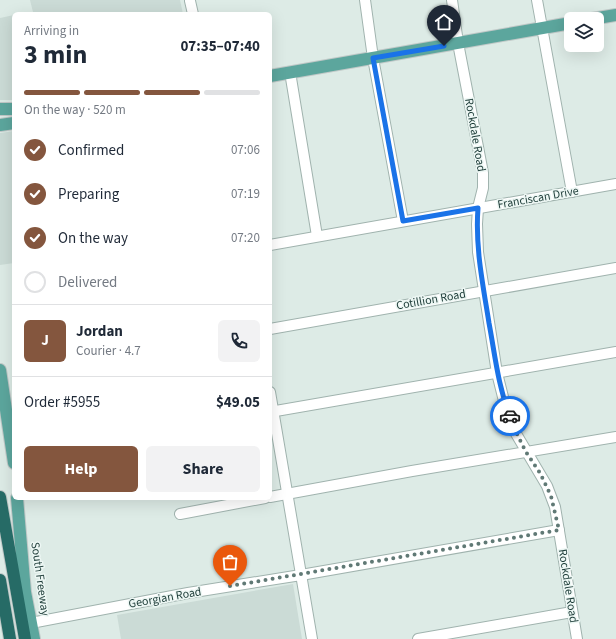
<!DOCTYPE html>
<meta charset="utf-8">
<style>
:root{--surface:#fff;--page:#f2f2f3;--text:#1f2937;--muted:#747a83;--line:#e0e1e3;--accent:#84563e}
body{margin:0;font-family:"Source Sans 3",sans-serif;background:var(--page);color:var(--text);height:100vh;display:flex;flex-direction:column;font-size:15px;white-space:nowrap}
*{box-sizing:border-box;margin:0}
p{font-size:13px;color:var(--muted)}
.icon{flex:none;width:22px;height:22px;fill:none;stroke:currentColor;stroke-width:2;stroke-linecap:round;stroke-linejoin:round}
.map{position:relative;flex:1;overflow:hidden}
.panel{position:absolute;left:12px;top:12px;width:260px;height:488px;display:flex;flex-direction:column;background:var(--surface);border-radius:6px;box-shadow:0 4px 16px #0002}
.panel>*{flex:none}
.tools{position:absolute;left:564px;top:12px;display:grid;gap:8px}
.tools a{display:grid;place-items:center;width:40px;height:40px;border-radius:6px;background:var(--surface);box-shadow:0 4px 16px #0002;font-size:20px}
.pin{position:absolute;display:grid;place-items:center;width:34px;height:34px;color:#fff;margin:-41px -17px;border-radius:50% 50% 50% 0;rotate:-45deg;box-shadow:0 0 4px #0007}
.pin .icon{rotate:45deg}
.courier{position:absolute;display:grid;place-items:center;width:40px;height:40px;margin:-20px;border:3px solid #1a73e8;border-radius:50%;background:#fff;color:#222;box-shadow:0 1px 5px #0007}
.summary em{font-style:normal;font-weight:700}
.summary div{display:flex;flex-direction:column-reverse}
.summary{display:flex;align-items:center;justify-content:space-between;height:68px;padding:0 12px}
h1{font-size:26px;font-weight:700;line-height:30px}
.bar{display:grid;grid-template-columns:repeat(4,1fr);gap:6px 4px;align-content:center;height:48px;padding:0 12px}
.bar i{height:5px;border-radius:3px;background:var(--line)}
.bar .on{background:var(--accent)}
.bar p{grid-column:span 4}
.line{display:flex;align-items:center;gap:10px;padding:0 12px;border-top:1px solid var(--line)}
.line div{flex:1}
.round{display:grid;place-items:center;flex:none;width:42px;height:42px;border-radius:6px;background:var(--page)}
ol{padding:0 12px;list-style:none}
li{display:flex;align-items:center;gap:12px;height:44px}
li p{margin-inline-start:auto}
li .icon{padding:4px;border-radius:50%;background:var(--accent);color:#fff;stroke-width:4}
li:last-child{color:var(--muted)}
li i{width:22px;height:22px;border:2px solid var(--line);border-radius:50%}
.action{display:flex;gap:8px;margin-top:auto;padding:8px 12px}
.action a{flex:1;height:46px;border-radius:6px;background:var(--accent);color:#fff;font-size:16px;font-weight:700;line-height:46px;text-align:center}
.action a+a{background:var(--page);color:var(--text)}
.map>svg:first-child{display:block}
</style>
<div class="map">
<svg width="616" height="639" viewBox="0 0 616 639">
<rect width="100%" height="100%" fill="#ddebe6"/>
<g fill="#cbdbd6">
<polygon points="30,0 180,0 183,14 24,14 33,12"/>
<polygon points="14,15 14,100 0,100 0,18"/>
<polygon points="14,131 14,263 0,265 0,133"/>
<polygon points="293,584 302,639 121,639 117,615"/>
</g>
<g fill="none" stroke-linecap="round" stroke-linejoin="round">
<g stroke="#a0b3ae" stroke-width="12">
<g id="minor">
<polyline points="365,0 373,58 403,221"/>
<polyline points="452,0 458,43 483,173 483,188 478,208 477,224 478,252 497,373 504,401 515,432 547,486 555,507 577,639"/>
<polyline points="537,0 572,192"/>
<polyline points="190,1 193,14"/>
<polyline points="290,72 317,236"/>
<polyline points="270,245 616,184"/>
<polyline points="270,329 616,268"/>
<polyline points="270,392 312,639"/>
<polyline points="270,412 616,352"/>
<polyline points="270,497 412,471 616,437"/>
<polyline points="180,514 265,498"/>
<polyline points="31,623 188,593 301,575 559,530"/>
<polyline points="418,639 572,612"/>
</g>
</g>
<g stroke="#c0c8c7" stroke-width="14">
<g id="major">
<polyline points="592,19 616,15"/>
<polyline points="270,76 571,23"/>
<polyline points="0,109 14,109"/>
<polyline points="0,125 14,123"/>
<polyline points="0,370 14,463"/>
<polyline points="17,498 25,592 34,639"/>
</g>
</g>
<g stroke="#c0c8c7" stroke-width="14">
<g id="highway">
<polyline points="0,497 25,639"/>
<polyline points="0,580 10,639"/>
</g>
</g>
<use href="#minor" stroke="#fff" stroke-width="10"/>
<use href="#major" stroke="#5ca69d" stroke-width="12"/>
<use href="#highway" stroke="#266b66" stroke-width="12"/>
</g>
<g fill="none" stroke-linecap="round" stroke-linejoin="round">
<polyline stroke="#607975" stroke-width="4" stroke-dasharray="0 7.2" points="230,586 559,530 551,496 540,473 526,452 516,432 510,416"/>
<path stroke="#1a73e8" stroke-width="5" d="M 444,46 L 373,58 L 403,221 L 478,208 C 475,247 483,285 489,323 C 495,355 498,386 510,416"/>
</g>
<g text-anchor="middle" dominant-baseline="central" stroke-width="3" stroke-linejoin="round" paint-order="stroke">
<g font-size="12" fill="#1d3c38" stroke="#edf7f4">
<text transform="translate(475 135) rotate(80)">Rockdale Road</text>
<text transform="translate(538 198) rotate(-10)">Franciscan Drive</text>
<text transform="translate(431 300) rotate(-10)">Cotillion Road</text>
<text transform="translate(40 579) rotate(82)">South Freeway</text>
<text transform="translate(568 586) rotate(81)">Rockdale Road</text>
<text transform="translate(165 598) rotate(-10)">Georgian Road</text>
</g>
</g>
</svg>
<div class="tools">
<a><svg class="icon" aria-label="layers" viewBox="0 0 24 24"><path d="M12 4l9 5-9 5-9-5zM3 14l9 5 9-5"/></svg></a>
</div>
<div class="pin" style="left:230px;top:586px;background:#ea580c"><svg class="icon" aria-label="bag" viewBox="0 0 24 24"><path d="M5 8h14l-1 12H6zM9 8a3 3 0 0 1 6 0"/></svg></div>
<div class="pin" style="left:444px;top:46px;background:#1f2937"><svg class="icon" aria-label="home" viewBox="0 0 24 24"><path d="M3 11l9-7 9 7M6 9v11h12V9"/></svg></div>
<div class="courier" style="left:510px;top:416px"><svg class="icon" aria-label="car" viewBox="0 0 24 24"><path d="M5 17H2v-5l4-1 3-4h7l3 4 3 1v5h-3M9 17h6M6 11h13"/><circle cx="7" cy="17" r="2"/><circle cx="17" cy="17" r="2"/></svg></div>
<section class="panel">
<div class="summary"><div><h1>3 min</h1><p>Arriving in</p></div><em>07:35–07:40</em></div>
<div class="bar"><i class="on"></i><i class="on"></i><i class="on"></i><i></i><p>On the way · 520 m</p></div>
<ol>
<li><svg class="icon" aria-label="check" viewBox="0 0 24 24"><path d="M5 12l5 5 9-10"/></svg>Confirmed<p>07:06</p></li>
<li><svg class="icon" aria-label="check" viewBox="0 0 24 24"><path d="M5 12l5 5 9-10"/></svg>Preparing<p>07:19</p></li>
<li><svg class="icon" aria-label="check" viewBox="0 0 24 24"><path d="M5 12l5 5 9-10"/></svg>On the way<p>07:20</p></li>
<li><i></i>Delivered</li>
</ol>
<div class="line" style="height:72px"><b class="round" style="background:var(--accent);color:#fff">J</b><div><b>Jordan</b><p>Courier · 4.7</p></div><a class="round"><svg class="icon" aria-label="phone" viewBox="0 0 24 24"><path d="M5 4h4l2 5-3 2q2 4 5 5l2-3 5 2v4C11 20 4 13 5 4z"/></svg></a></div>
<div class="line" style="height:52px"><div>Order #5955</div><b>$49.05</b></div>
<div class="action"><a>Help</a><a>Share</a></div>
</section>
</div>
